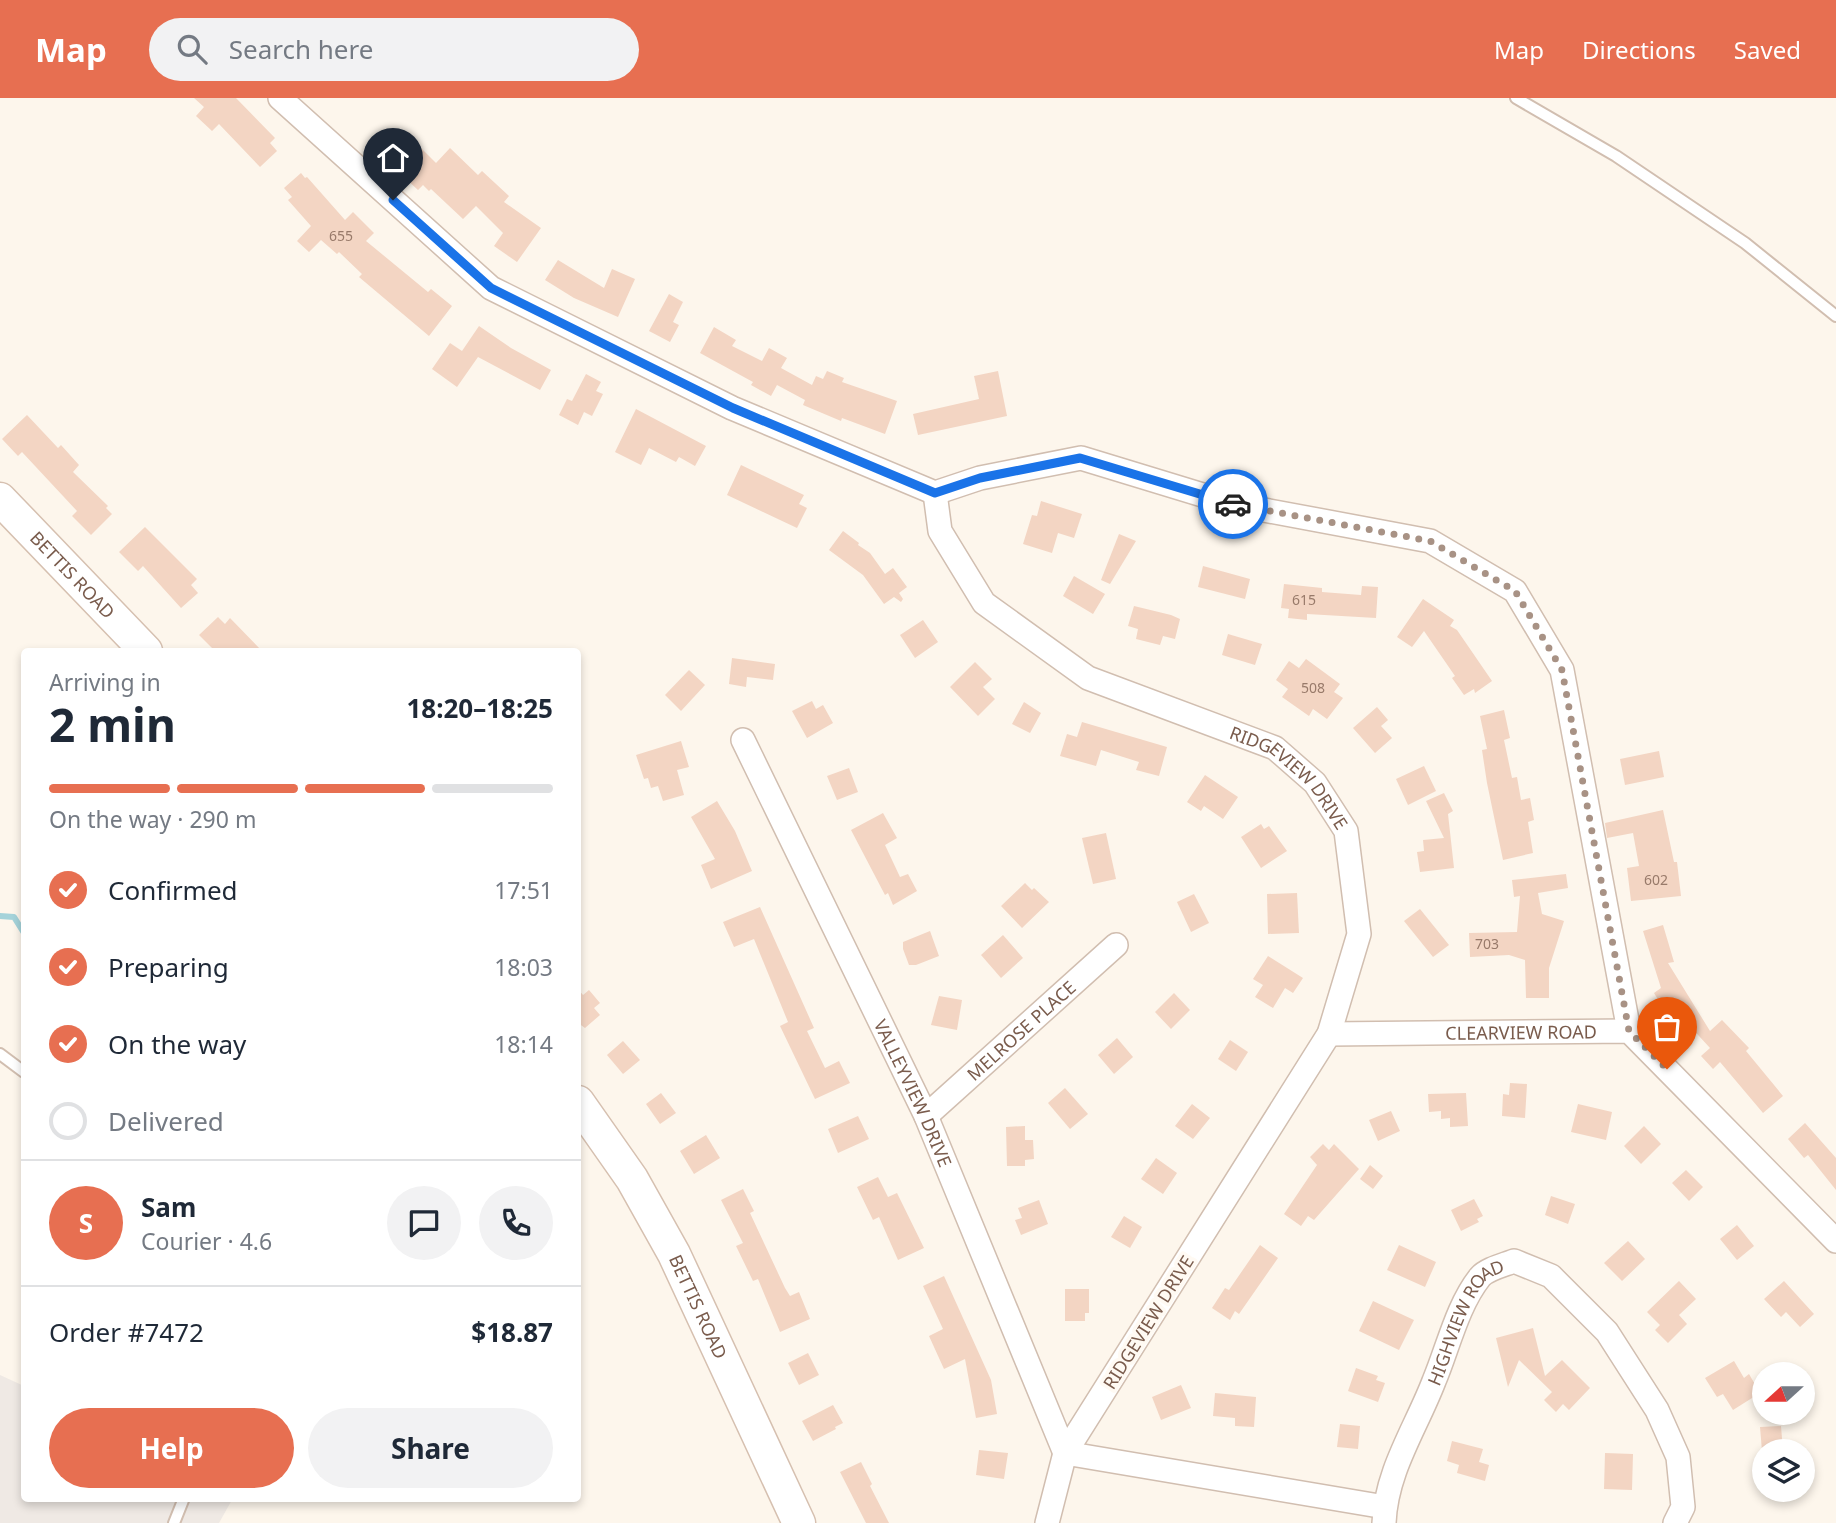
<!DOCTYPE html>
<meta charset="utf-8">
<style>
:root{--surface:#fff;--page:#f2f2f3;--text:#1f2937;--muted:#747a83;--line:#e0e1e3;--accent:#e76f51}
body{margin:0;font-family:"Noto Sans",sans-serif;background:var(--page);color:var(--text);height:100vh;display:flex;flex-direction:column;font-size:26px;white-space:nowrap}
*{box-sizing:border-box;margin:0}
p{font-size:23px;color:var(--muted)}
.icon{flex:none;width:38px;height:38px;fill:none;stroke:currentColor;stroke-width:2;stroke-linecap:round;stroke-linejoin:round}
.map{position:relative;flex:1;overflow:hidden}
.sheet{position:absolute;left:21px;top:550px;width:560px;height:854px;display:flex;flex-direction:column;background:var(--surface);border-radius:7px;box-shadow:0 4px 10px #0003}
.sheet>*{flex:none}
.needle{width:46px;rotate:249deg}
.buttons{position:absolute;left:1752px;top:1264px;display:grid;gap:14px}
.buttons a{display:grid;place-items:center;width:63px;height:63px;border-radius:50%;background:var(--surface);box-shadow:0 4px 10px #0003;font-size:35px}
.pin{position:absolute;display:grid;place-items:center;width:60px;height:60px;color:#fff;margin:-72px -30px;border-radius:50% 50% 50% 0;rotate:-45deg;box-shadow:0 0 7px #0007}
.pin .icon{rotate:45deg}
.courier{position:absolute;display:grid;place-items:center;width:70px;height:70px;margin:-35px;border:5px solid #1a73e8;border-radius:50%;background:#fff;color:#222;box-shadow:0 2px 9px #0007}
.summary em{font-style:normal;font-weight:700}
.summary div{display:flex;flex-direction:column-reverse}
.summary{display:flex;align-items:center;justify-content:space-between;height:119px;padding:0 28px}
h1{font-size:46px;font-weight:700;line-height:52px}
.bar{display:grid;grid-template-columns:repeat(4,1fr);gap:10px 7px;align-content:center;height:84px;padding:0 28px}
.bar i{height:9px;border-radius:5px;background:var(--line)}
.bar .selected{background:var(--accent)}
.bar p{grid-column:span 4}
.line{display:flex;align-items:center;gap:18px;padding:0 28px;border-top:2px solid var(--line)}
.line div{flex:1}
.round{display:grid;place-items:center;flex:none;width:74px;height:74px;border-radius:37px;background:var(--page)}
ol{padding:0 28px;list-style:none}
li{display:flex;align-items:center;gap:21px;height:77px}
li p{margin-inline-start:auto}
li .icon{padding:7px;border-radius:50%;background:var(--accent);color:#fff;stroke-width:4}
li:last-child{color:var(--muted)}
li i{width:38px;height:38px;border:4px solid var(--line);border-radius:50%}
.action{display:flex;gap:14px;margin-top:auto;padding:14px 28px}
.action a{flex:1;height:80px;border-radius:42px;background:var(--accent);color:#fff;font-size:28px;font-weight:700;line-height:80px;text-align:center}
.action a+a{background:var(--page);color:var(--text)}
header{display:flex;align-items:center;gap:42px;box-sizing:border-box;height:98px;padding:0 35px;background:var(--accent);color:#fff}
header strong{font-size:33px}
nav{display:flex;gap:38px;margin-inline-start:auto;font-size:24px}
.search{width:490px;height:63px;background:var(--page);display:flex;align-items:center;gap:18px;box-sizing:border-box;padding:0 24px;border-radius:38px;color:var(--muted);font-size:26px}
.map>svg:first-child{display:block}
</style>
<header>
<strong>Map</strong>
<div class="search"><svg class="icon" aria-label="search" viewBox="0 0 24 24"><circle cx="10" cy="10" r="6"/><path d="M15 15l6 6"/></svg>Search here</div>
<nav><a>Map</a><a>Directions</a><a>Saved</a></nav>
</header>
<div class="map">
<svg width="1836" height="1425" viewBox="0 0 1836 1425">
<rect width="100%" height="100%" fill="#fdf6ec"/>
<polygon fill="#efe9e4" points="0,1277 24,1288 24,1400 233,1400 219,1425 0,1425"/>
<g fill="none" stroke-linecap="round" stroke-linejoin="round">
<polyline stroke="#a5d3da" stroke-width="6" points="0,818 14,819 24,835"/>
</g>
<g fill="#f3d5c3">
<polygon points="194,0 236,0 275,40 270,45 277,53 260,69 219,26 212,33 196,18 204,9"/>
<polygon points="417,46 436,65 450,50 478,77 482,73 509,98 504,104 541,130 517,164 494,148 503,135 476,108 463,121 431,91 429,93 423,87 418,92 406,81 412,75 400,64"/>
<polygon points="301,75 305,80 307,79 345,122 353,114 374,135 366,143 428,194 431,191 452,208 429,238 359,179 362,176 339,154 337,156 321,142 309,154 297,143 311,128 288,102 292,99 284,90"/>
<polygon points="558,162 604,190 612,171 635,181 618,219 574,200 545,182"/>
<polygon points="669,196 683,204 673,224 679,227 670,244 649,233"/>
<polygon points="479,228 511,250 551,272 540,292 478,259 457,289 432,271 450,245 462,253"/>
<polygon points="714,229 736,242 732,248 762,263 769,250 787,260 781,270 812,287 816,278 823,281 827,273 844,280 842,284 897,303 885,336 842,320 841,323 803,307 805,302 777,287 771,298 751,287 753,284 700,255"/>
<polygon points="998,273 1007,318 918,337 913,316 979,301 974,278"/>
<polygon points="586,276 601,284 596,293 603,296 592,318 584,314 578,327 559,317 567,301 572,303"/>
<polygon points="636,311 706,348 695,368 679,359 676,364 649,350 641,367 615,354"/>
<polygon points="27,317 58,350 61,347 79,367 73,374 108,408 106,410 112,416 91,437 72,418 77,413 22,354 18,358 2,341"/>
<polygon points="741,367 804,397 799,406 807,410 797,430 727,397"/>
<polygon points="1041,403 1082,416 1074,440 1058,435 1052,455 1023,446 1032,417 1037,418"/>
<polygon points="145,429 197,481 191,487 198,495 181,510 143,468 138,473 119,454"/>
<polygon points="843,433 859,445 858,447 870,455 885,476 893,470 907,489 899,495 903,501 901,504 894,499 884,506 863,477 829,452"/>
<polygon points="1119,436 1136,443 1110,486 1101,482"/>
<polygon points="1203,468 1250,481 1245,501 1198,489"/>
<polygon points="1074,478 1105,496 1093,516 1063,498"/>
<polygon points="1284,486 1322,490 1322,494 1361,497 1362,488 1378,489 1376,520 1307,516 1307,522 1288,520 1289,511 1281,510"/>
<polygon points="1423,501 1454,522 1450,528 1457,532 1492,583 1475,595 1474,591 1464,597 1452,580 1455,578 1424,533 1412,549 1397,539"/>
<polygon points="1134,508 1171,517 1180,521 1175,541 1163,538 1160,547 1136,541 1138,531 1128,528"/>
<polygon points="218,519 225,526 230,520 262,553 215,553 199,537"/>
<polygon points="923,522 938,544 915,560 900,537"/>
<polygon points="1228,536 1262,546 1255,567 1222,557"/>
<polygon points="732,560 775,566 773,582 747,579 746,589 729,586"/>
<polygon points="1306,561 1340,586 1334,594 1343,600 1327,621 1313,611 1309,618 1282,599 1288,591 1276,582 1289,563 1299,570"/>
<polygon points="975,564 992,581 983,589 995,601 978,618 950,589"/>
<polygon points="689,572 705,587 681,613 665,597"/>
<polygon points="812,603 816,611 823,607 833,625 807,640 792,613"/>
<polygon points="1024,604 1041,615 1030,635 1012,626"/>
<polygon points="1377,609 1388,622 1381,628 1392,640 1375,655 1353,630"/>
<polygon points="1504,612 1510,640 1504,642 1512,680 1517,679 1521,702 1530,700 1534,722 1528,724 1533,755 1503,762 1487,685 1482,652 1487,651 1480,618"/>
<polygon points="1082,624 1167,649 1159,678 1136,672 1139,664 1101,652 1096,668 1060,658 1067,636 1077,639"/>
<polygon points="681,643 689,669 677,672 684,697 663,703 658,688 651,690 648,680 644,681 636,657"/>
<polygon points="1659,653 1664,679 1625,687 1620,661"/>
<polygon points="1424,668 1436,693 1408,707 1396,681"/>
<polygon points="849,670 858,694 837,702 827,678"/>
<polygon points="1205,677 1238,699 1223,721 1204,708 1201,713 1187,704"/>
<polygon points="1444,695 1453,713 1448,716 1454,770 1420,774 1417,754 1424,753 1423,742 1444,740 1426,703"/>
<polygon points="717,703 735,733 752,773 711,791 701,767 715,761 691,719"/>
<polygon points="1663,712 1674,764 1677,764 1681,798 1631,803 1627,770 1639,768 1633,735 1607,740 1605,725"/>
<polygon points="883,715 897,740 885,747 900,779 908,776 917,793 893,807 888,795 885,797 851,732"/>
<polygon points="1261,726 1264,731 1269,728 1287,753 1261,770 1241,739"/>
<polygon points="1106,735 1116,781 1093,786 1082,740"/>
<polygon points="1566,776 1568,790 1538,795 1542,816 1564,823 1549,870 1549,900 1526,900 1525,862 1509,857 1470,859 1469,835 1517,834 1520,798 1514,799 1512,782"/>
<polygon points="1025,785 1032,792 1034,790 1049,804 1022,830 1001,808"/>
<polygon points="1297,795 1299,835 1268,836 1267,796"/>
<polygon points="1194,796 1209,825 1191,834 1177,804"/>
<polygon points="760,809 814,930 807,933 825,970 839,963 850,985 815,1001 780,928 788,924 754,841 734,849 723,824"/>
<polygon points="1420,811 1449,847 1433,859 1404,823"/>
<polygon points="1663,827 1674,864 1668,865 1710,933 1722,922 1749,950 1746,953 1783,998 1763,1015 1720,964 1713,971 1701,958 1710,950 1688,926 1677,933 1654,895 1661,890 1643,833"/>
<polygon points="930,833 939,858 916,867 909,867 903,851 903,844"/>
<polygon points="1003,837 1023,860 1001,880 981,857"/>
<polygon points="1268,858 1303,880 1293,895 1285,890 1273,910 1255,899 1263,887 1253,881"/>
<polygon points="578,891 583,897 589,892 600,905 594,910 600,917 585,930 578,925"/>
<polygon points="1174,895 1190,912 1171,931 1155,914"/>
<polygon points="939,898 962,902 957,932 931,927"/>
<polygon points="1117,940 1133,959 1114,976 1098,957"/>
<polygon points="1230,942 1248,954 1236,973 1218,961"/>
<polygon points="623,943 640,962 623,976 607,957"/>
<polygon points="1510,985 1527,986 1525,1020 1502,1018 1503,996 1509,997"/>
<polygon points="1065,990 1088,1016 1070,1031 1048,1005"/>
<polygon points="661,995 676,1015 660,1026 646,1006"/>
<polygon points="1466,995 1468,1028 1450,1029 1450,1020 1441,1021 1441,1013 1429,1014 1428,996"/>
<polygon points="1192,1006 1210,1020 1193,1041 1175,1028"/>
<polygon points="1578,1006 1612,1014 1606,1042 1571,1034"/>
<polygon points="1391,1013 1400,1033 1378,1043 1369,1022"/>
<polygon points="858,1018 869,1041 838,1055 828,1031"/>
<polygon points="1805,1025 1836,1060 1836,1092 1808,1057 1804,1060 1788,1041"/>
<polygon points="1025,1028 1025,1042 1033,1042 1034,1061 1025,1062 1025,1068 1007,1068 1006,1029"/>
<polygon points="1644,1028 1661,1046 1641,1066 1624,1048"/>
<polygon points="706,1037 720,1060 694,1076 680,1053"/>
<polygon points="1323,1046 1329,1052 1334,1046 1359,1071 1314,1122 1308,1118 1301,1128 1284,1116 1317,1067 1310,1059"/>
<polygon points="1156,1060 1177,1075 1163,1096 1141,1081"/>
<polygon points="1370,1067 1383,1078 1373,1091 1360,1081"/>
<polygon points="1686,1072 1703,1089 1689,1103 1672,1085"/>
<polygon points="878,1079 888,1099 897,1095 924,1150 898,1162 879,1119 873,1122 857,1089"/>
<polygon points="743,1091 754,1113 750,1115 785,1190 790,1198 799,1194 810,1221 780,1234 758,1181 753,1183 736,1148 743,1145 721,1102"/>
<polygon points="1551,1098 1575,1106 1568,1126 1545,1117"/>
<polygon points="1474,1101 1483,1118 1477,1121 1479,1124 1461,1133 1451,1112"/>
<polygon points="1039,1102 1048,1126 1021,1137 1015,1122 1022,1120 1018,1110"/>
<polygon points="1124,1118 1142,1129 1130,1150 1111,1139"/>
<polygon points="1737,1127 1754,1148 1737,1162 1720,1141"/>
<polygon points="1628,1143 1645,1161 1622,1183 1604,1165"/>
<polygon points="1260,1147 1278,1160 1239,1216 1235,1213 1230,1222 1212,1210 1225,1190 1229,1192"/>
<polygon points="1399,1147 1436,1164 1425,1189 1387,1172"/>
<polygon points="944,1178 991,1282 997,1316 976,1320 965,1261 944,1271 929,1238 943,1231 923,1188"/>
<polygon points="1679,1183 1696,1201 1679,1217 1687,1226 1668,1245 1655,1232 1660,1227 1647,1214"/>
<polygon points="1784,1183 1814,1216 1800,1229 1786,1214 1781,1219 1764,1201"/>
<polygon points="1065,1191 1089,1191 1089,1215 1085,1215 1085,1223 1065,1223"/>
<polygon points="1373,1203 1414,1222 1399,1252 1359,1233"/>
<polygon points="1533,1230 1545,1278 1562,1262 1590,1290 1569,1312 1563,1306 1556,1314 1544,1302 1552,1294 1519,1262 1508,1289 1496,1240"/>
<polygon points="808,1255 819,1277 799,1287 788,1265"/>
<polygon points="1734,1263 1744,1280 1749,1276 1760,1295 1733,1312 1723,1296 1717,1299 1705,1280"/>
<polygon points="1356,1270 1378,1278 1376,1282 1385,1285 1378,1304 1348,1293"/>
<polygon points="1181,1287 1191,1310 1161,1322 1152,1299"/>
<polygon points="1215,1295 1256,1299 1254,1329 1235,1328 1235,1320 1213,1318"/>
<polygon points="833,1307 843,1325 835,1329 836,1331 813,1343 802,1323"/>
<polygon points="1340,1326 1360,1328 1358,1351 1337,1349"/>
<polygon points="1781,1328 1783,1353 1762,1353 1760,1329"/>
<polygon points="1452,1343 1483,1351 1479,1364 1489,1367 1485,1383 1457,1375 1459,1367 1447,1363"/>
<polygon points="979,1352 1008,1355 1004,1381 976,1377"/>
<polygon points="1605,1355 1633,1356 1632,1392 1604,1391"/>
<polygon points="861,1364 872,1386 870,1388 889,1425 866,1425 840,1374"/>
</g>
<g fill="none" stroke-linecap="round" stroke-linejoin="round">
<g stroke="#d1beb0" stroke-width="14">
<g id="lane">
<polyline points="1516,0 1616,58 1745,145 1836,218"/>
<polyline points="0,956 24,974"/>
<polyline points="174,1425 184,1400"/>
</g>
</g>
<g stroke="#d1beb0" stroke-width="26">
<g id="street">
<polyline points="280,0 491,190 732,310 935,395 980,380 1081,360 1232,406 1430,443 1515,493 1562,572 1629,933"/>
<path id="s1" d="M 935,395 L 940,433 L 984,505 L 1088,580 L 1275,650 L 1315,685 L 1346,733 L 1359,836 L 1329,936 L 1065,1355 L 1047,1425"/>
<path id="s2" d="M 743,642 L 926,1018 L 1065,1355 L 1385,1409"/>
<path id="s3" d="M 1329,936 L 1629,933 L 1836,1143"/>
<path id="s4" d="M 926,1018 L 1116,847"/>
<path id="s5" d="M 1384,1425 C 1386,1373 1416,1330 1434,1283 C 1448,1250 1457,1208 1480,1179 C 1487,1171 1504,1167 1514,1163 L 1551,1178 L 1607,1234 L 1657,1312 L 1678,1359 L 1683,1409 L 1675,1425"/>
</g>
</g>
<g stroke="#d6c0b0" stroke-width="35">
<g id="secondary">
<path id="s6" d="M 0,401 L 146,553"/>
<path id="s7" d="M 578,1004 L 632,1081 L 674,1156 L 799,1425"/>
</g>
</g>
<use href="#lane" stroke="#fff" stroke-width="10"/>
<use href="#street" stroke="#fff" stroke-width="23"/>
<use href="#secondary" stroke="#fff" stroke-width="32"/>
</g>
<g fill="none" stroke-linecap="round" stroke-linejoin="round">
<polyline stroke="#a89285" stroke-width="7" stroke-dasharray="0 12.6" points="1233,406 1430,443 1515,493 1562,572 1629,933 1667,971"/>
<polyline stroke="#1a73e8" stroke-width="9" points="393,102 491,190 733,310 935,395 980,380 1080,360 1233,406"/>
</g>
<g text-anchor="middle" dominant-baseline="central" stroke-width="7" stroke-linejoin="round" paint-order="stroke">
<g font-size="14" fill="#987a6a">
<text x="341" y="137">655</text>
<text x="1304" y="501">615</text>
<text x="1313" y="589">508</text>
<text x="1656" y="781">602</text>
<text x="1487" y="845">703</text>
</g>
<g font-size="18" fill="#7a5c4d" stroke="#fffaf3">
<text stroke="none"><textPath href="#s6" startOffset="105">BETTIS ROAD</textPath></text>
<text stroke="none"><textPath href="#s1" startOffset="480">RIDGEVIEW DRIVE</textPath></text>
<text stroke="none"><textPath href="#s4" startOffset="128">MELROSE PLACE</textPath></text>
<text stroke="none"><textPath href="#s3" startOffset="192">CLEARVIEW ROAD</textPath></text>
<text stroke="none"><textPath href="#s2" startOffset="392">VALLEYVIEW DRIVE</textPath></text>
<text stroke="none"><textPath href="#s7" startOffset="238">BETTIS ROAD</textPath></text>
<text transform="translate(1148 1224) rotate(-58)">RIDGEVIEW DRIVE</text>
<text stroke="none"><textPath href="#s5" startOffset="220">HIGHVIEW ROAD</textPath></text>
</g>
</g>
</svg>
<div class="buttons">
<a><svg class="needle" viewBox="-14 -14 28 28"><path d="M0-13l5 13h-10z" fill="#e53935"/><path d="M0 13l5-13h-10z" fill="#747a83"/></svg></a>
<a><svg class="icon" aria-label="layers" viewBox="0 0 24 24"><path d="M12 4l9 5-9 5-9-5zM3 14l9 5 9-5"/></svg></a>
</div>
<div class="pin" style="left:1667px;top:971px;background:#ea580c"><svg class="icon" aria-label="bag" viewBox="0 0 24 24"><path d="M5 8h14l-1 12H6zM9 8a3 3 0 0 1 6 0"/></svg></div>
<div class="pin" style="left:393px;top:102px;background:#1f2937"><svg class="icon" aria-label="home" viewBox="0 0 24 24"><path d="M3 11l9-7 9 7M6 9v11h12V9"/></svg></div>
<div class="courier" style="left:1233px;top:406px"><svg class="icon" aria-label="car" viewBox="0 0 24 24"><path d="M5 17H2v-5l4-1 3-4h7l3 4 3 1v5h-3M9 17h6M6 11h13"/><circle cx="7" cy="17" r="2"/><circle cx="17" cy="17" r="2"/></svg></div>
<section class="sheet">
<div class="summary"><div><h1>2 min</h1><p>Arriving in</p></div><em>18:20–18:25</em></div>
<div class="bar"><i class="selected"></i><i class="selected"></i><i class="selected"></i><i></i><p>On the way · 290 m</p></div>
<ol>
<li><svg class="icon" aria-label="check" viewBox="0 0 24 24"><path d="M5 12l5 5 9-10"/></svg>Confirmed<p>17:51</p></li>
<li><svg class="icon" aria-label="check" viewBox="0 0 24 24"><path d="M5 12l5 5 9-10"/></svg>Preparing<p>18:03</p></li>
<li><svg class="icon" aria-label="check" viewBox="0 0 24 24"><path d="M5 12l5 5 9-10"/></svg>On the way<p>18:14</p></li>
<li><i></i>Delivered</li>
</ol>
<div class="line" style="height:126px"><b class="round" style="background:var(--accent);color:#fff">S</b><div><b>Sam</b><p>Courier · 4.6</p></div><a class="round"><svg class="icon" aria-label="chat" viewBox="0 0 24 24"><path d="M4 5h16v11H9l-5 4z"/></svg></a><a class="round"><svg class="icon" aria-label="phone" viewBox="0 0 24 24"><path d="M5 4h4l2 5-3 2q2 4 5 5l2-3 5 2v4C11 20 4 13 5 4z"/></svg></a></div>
<div class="line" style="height:91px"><div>Order #7472</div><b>$18.87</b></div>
<div class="action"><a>Help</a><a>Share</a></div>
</section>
</div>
